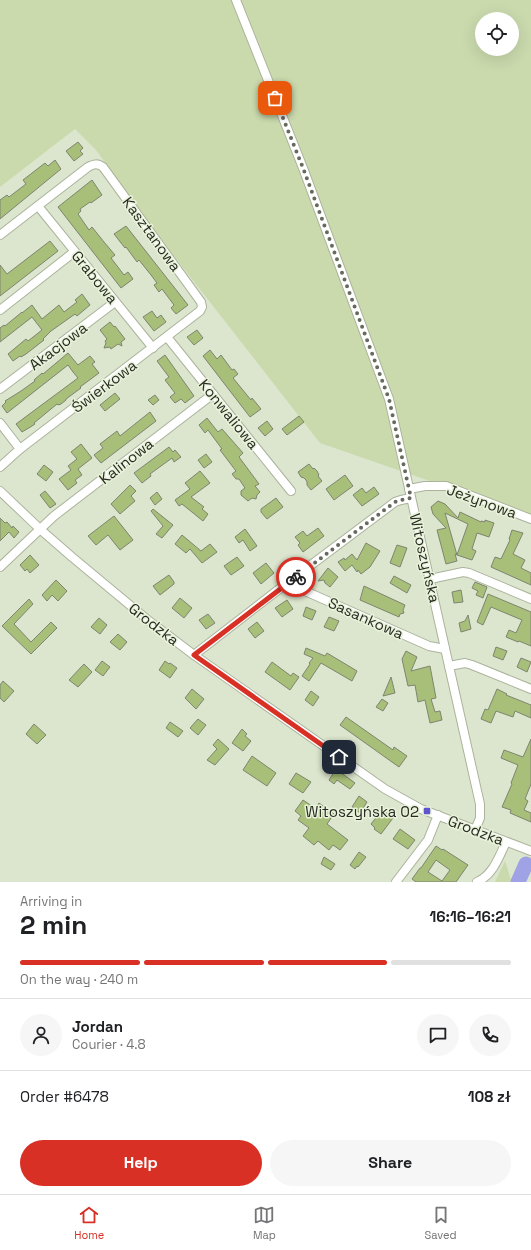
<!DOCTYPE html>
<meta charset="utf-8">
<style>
:root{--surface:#fff;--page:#f6f6f6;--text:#202124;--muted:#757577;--line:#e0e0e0;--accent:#d93025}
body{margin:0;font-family:"Space Grotesk",sans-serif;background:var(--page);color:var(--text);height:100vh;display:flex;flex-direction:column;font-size:15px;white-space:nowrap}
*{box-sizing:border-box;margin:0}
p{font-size:13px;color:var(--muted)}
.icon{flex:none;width:22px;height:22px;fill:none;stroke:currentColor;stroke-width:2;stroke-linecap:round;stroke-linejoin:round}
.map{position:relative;height:882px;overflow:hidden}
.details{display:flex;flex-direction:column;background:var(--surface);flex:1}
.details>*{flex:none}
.fabs{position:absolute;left:475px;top:12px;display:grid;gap:8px}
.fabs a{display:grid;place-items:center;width:44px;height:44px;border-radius:50%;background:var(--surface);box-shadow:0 4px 16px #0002;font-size:20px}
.pin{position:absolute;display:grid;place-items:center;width:34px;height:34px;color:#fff;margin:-17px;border-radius:8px;box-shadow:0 2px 6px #0006}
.courier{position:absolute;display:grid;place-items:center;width:40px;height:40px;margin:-20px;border:3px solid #d93025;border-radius:50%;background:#fff;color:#222;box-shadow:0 1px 5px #0007}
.overview em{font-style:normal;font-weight:600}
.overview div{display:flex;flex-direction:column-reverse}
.overview{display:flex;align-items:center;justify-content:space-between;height:68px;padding:0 20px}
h1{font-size:26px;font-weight:600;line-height:30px}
.bar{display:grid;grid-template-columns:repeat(4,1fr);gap:6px 4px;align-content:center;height:48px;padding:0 20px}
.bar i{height:5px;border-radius:3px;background:var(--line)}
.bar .on{background:var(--accent)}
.bar p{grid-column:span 4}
.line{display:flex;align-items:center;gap:10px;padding:0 20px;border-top:1px solid var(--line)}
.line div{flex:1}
.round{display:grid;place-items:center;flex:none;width:42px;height:42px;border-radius:21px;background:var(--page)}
.button{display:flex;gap:8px;margin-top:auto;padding:8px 20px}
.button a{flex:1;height:46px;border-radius:24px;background:var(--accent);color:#fff;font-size:16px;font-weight:600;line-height:46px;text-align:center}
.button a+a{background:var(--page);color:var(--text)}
.tab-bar{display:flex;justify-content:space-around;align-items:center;height:56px;border-top:1px solid var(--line);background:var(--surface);font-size:11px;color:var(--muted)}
.tab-bar a{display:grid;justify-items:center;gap:2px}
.tab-bar .on{color:var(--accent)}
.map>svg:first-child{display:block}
</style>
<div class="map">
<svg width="531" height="882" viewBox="0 0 531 882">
<rect width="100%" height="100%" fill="#dce5cd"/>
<g fill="#cadaad" fill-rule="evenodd">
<path d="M 0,0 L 531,0 L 531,516 L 320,443 L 170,251 L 96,150 L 75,129 L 0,187 ZM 482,19 L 512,19 L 512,49 L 482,49 Z"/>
<polygon points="505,861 511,880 510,882 495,882"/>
</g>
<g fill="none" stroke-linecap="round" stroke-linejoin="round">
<polyline stroke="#9fa2e5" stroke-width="15" points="518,882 526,864"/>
</g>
<g fill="#a8bf79" stroke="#7e8570" fill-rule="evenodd">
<polygon points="78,142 83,148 80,151 83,154 74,161 66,151"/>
<polygon points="55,160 61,169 0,219 0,200 7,195 9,197 26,184 23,180 45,163 48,166"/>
<polygon points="92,180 102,195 91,203 90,202 80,209 81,211 78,214 89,230 92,227 104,242 115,255 111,258 124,275 128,272 133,279 121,288 58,207"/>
<polygon points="126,226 188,305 176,314 171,308 174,305 162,289 159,292 154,285 157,283 151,275 139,260 137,262 126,247 125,248 114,234"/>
<polygon points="50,241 58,251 0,296 0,265 7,274"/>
<polygon points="82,294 90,305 77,316 75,314 51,331 43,339 44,340 26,354 21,357 20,356 13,361 8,354 26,339 28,341 42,330 32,317 0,342 0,328 4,325 5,326 22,312 22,313 32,305 42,319 59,305 64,312 77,302 75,300"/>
<polygon points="152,311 157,318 161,315 166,322 154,331 143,317"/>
<polygon points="110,322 114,327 115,326 125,339 121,342 122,346 118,344 111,349 110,347 104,348 106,343 105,341 107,339 100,330"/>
<polygon points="197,330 203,338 194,345 187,337"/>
<polygon points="210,350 217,359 221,355 232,370 234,369 238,374 233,378 251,400 252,398 261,409 250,417 203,356"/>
<polygon points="68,353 78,365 90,356 95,362 92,364 99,373 80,387 81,388 66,399 66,400 61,404 58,405 57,404 34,423 35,424 32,426 22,432 16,424 78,378 73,372 68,365 7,413 2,406 6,402 5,401 21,391 35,381 34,380 42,373 43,374"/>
<polygon points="165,355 194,396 185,403 181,399 175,403 170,397 175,393 165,380 169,377 157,361"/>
<polygon points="115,393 120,399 105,411 100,405"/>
<polygon points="155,395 159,400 153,405 148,400"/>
<polygon points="150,412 156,421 101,463 94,455 103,448 100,444 117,431 120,436"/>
<polygon points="299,416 304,422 287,435 282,429"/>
<polygon points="207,418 218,432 222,429 243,453 239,457 259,484 255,486 260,492 257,495 256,499 252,498 248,501 241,495 241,491 245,488 239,479 236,479 232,474 236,471 220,450 222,449 208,430 205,433 199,425"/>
<polygon points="267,421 273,429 265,436 258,428"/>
<polygon points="81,444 92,458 78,469 82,475 75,480 77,483 68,490 59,479 71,470 68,466 77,459 71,452"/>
<polygon points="169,447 173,452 175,450 181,457 174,462 172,458 150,474 151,476 142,483 134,473"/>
<polygon points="206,454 212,462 204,468 198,460"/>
<polygon points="309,464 313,469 314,468 317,471 319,475 318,476 322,481 311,490 307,485 307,482 306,480 304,478 301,477 298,472"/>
<polygon points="44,465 53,472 46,481 37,474"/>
<polygon points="200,471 210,483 191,497 204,507 202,509 208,514 203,521 182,504 179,506 175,500 190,489 185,483"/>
<polygon points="345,475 353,486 334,500 326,489"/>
<polygon points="130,485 136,491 131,496 135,501 120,514 111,504"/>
<polygon points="374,487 379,494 362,506 353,495 362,488 366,493"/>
<polygon points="45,491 56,504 50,508 40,495"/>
<polygon points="157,492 162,499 155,505 150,498"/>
<polygon points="276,498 283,507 267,519 261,512 261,509"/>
<polygon points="438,501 445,504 458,518 460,512 481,522 481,521 485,522 485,520 494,523 489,537 477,533 472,549 476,551 472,560 457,555 468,524 445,513 457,555 455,554 457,561 446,564 437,530 446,528 433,514 431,507"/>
<polygon points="153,509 173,525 162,538 156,534 163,526 151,511"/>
<polygon points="114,516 133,540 120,550 108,535 96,545 88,536"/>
<polygon points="0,518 5,523 7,522 12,528 13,526 19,532 14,538 9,532 0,541"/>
<polygon points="318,528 324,536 303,552 298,545 300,543 295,537 303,531 307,536"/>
<polygon points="245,529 257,546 250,551 243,540 239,543 235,537"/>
<polygon points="512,530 523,533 513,554 525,560 521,568 531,573 531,585 491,567 495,557 501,559 510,540 509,539"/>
<polygon points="182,535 201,551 210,544 217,552 202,563 190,549 186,553 175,544"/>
<polygon points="366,543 380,551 370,567 361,574 358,570 357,572 352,565 345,571 338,562 344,558 345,560 352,554 357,560"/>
<polygon points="397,545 407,548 400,567 390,563"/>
<polygon points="30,555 39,565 30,573 27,569 25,571 20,565"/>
<polygon points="237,557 244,566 231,575 224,566"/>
<polygon points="266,563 274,573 261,584 253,573"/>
<polygon points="328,568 338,577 330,587 325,583 324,580 318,581"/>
<polygon points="169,575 174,582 174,584 160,595 153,586"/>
<polygon points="394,576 411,585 407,593 390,583"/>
<polygon points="56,580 67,591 58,601 52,595 47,601 42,595"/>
<polygon points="475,582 487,587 483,598 476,595 478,591 472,588"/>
<polygon points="364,586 405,605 403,610 404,613 400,614 399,617 360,600"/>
<polygon points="461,590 463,602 454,603 452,592"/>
<polygon points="488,594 531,612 531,646 519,641 518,642 506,637 509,630 516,633 522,620 491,607 483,625 477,622"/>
<polygon points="180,598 192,608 184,618 172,608"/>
<polygon points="29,599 33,604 14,624 31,642 51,622 57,628 31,654 2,626"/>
<polygon points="287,600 293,609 282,617 275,608"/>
<polygon points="306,607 316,611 312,620 303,616"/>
<polygon points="208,614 215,623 206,629 199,620"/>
<polygon points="468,615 471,629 461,632 459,623 465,621"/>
<polygon points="329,617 339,621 334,631 324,627"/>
<polygon points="99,618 107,625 100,634 91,627"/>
<polygon points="257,622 264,631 255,638 248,629"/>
<polygon points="118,634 127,642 120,650 110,642"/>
<polygon points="496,647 507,651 503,660 493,656"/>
<polygon points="306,648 325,656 327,653 357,671 352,681 321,663 309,681 302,676 310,664 309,663 313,658 304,654"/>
<polygon points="406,651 417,657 411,671 430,666 436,698 431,699 435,712 440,711 442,720 430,723 425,700 418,702 415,685 408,686 402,659"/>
<polygon points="521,658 531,662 527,672 517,667"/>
<polygon points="102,661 110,667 103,676 95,670"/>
<polygon points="165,661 169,664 170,663 177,668 170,678 159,670"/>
<polygon points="272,662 291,676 293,673 299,677 290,690 265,672"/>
<polygon points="84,664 92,672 78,687 69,680"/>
<polygon points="391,677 395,693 383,696"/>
<polygon points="3,681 14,691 4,702 0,698 0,685"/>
<polygon points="192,689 204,699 196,709 185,698"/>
<polygon points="497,689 507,694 506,695 531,705 531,718 515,711 513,717 496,711 491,723 481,719 485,709 488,710"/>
<polygon points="311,691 319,697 313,706 305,700"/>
<polygon points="382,699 388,703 383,711 376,707"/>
<polygon points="346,717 393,750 394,747 407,756 399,767 340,725"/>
<polygon points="198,719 206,725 198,735 190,728"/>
<polygon points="170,722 183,731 178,737 166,728"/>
<polygon points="34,724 46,735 37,744 26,734"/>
<polygon points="242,729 247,734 245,736 251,741 243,751 232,743"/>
<polygon points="218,739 229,749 215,765 207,760 217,749 213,745"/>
<polygon points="531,739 531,784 525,799 528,801 524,810 531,813 531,822 510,813 511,810 502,807 512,784 511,783 518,765 501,758 504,750 523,757"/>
<polygon points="252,756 276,773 267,786 243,770"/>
<polygon points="336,769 355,783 350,789 337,780 334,784 329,780"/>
<polygon points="296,773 311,782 303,793 289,784"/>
<polygon points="359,796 367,802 360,813 352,807"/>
<polygon points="303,800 315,808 319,803 334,814 327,824 348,840 340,850 333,845 329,850 318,841 314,845 303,836 309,828 298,820 301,816 295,811"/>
<polygon points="384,811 393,818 381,834 374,829 375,828 371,824 379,814 380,815"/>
<polygon points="400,829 415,840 408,849 393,839"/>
<path d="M 436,846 L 442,850 L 443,849 L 468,865 L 456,882 L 416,882 L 412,879 L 420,868 L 421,868 ZM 436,860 L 450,870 L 442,881 L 428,872 Z"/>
<polygon points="359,852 366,857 358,867 357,866 355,869 350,865"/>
<polygon points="324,857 335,864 331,870 321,864"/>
</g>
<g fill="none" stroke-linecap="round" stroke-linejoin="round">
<g stroke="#abb39c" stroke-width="10">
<g id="minor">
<polyline points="236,0 303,168 389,399 480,804 480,818 475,830"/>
<polyline points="38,206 153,348"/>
<path d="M 0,235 L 88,167 C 94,164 97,163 103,167 L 201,302 L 202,307 L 200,311 L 20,449 L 0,467"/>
<polyline points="0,310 74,252"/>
<polyline points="167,337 291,491"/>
<polyline points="0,389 115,302"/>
<polyline points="0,423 20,449"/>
<polyline points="409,489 425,486 446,486 531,519"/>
<polyline points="0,491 41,530 72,557 149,621 194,655 385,789 421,809 531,851"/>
<polyline points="0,567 54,516 213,394"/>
<polyline points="430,579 463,572 469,573 531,599"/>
<polyline points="287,583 429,646 445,649"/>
<polyline points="194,655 287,583 395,502 401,500 411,498"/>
<polyline points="449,666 465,663 472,665 531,689"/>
<polyline points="396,882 428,840 438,815"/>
<path d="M 477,882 C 493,875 499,857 506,842"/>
</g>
</g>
<use href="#minor" stroke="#fff" stroke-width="8"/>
</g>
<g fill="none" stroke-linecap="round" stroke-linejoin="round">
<polyline stroke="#666b5d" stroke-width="4" stroke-dasharray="0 7.2" points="275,98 303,168 389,399 411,498 401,500 395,502 296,577"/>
<polyline stroke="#d93025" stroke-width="5" points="296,577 194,655 339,757"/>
</g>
<rect fill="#5e54cd" stroke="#e9f2da" stroke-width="1.5" x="423" y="807" width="8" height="8" rx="2"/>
<g text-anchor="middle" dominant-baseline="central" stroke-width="3" stroke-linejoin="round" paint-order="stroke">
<g font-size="15" fill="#272a21" stroke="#e9f2da">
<text transform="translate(152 234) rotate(54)">Kasztanowa</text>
<text transform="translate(95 277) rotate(51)">Grabowa</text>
<text transform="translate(58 346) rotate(-37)">Akacjowa</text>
<text transform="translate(104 386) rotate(-37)">Świerkowa</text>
<text transform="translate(229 414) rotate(51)">Konwaliowa</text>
<text transform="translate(126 461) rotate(-38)">Kalinowa</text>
<text transform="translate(482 501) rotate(20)">Jeżynowa</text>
<text transform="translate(425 558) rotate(77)">Witoszyńska</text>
<text transform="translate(366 618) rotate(24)">Sasankowa</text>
<text transform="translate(154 624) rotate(38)">Grodzka</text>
<text transform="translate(476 830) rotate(21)">Grodzka</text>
</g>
<g font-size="15" fill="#272a21" stroke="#e9f2da" text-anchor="end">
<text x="419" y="811">Witoszyńska 02</text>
</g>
</g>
</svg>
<div class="fabs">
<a><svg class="icon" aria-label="locate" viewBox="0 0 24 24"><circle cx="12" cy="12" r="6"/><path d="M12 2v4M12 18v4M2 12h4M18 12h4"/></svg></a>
</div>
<div class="pin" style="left:275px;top:98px;background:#ea580c"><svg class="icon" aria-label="bag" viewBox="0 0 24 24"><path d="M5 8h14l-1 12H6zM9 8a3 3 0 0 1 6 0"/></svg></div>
<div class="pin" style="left:339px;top:757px;background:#1f2937"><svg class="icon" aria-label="home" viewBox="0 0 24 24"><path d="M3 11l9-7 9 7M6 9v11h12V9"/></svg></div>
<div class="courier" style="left:296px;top:577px"><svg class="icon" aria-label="bike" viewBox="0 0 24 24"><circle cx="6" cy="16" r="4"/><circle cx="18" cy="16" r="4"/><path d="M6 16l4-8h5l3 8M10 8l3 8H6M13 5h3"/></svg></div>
</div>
<section class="details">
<div class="overview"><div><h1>2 min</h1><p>Arriving in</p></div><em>16:16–16:21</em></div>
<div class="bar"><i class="on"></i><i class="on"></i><i class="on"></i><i></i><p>On the way · 240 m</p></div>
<div class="line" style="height:72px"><a class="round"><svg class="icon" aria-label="person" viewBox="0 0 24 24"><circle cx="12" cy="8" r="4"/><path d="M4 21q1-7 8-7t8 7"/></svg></a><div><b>Jordan</b><p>Courier · 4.8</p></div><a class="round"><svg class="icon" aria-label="chat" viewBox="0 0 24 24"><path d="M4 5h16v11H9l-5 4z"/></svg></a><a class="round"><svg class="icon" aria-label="phone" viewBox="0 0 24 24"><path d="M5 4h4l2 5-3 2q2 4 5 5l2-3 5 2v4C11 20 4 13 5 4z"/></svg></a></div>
<div class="line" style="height:52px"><div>Order #6478</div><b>108 zł</b></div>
<div class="button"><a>Help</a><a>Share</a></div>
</section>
<nav class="tab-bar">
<a class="on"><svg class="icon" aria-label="home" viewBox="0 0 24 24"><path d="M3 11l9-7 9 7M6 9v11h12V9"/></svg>Home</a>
<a><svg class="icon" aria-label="map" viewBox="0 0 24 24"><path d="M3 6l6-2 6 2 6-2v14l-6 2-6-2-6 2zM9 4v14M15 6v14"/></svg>Map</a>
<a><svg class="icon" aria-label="saved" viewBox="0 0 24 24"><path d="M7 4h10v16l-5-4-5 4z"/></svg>Saved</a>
</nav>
